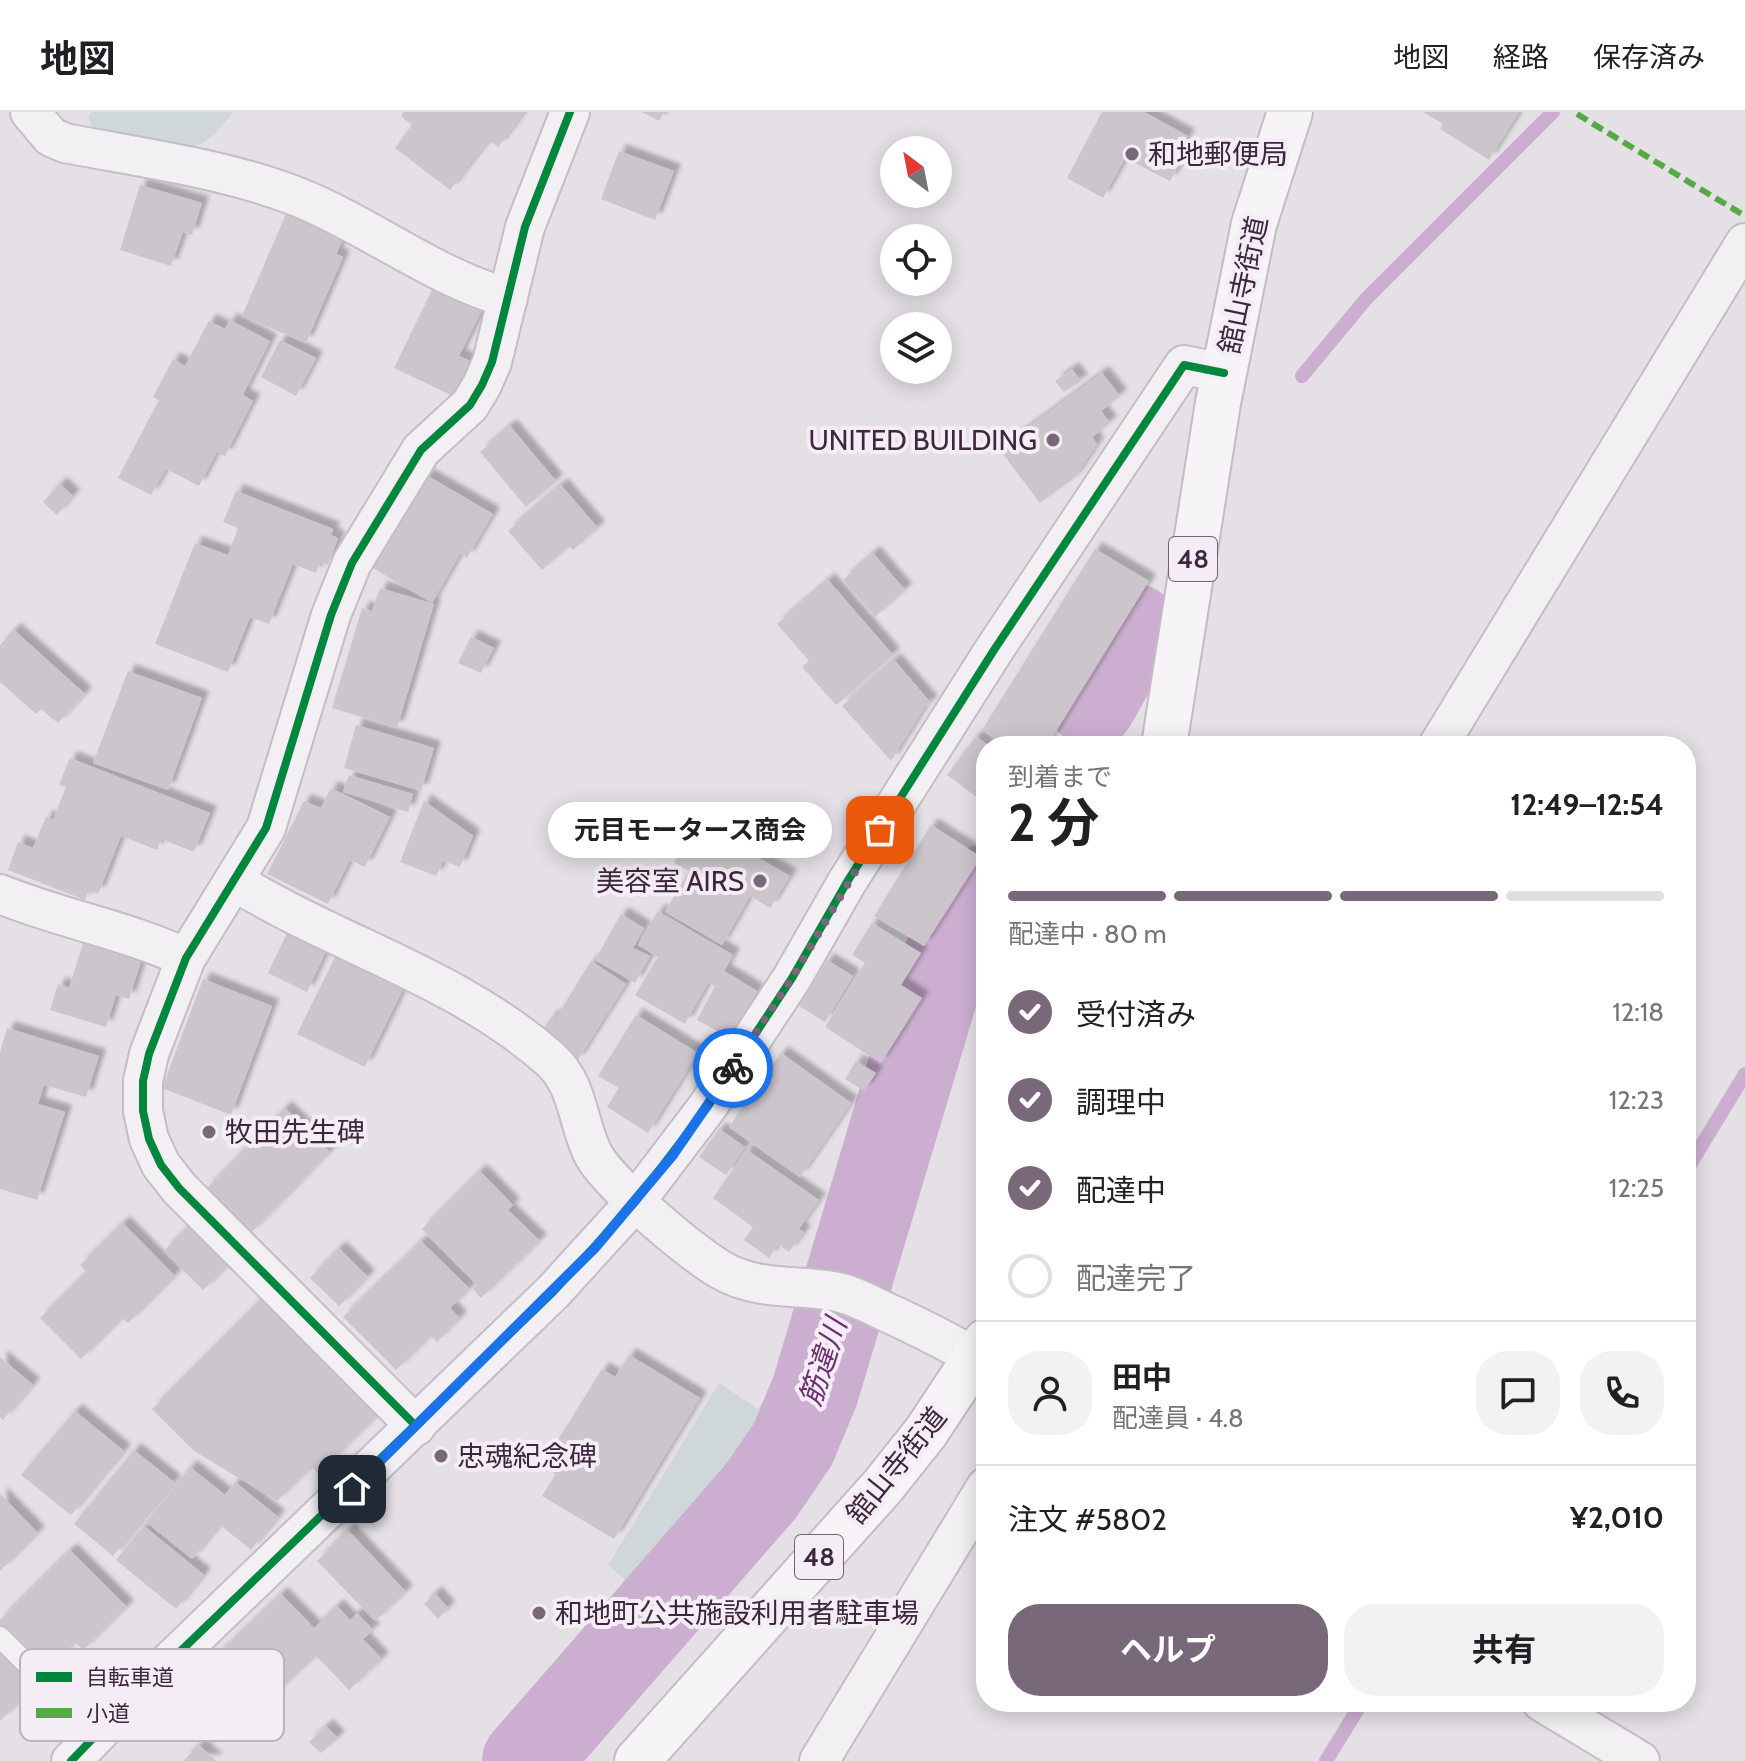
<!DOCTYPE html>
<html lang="ja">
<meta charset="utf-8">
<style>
:root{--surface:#fff;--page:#f2f2f2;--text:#202124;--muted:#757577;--line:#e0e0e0;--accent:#786879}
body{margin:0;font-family:Cabin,"Noto Sans JP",sans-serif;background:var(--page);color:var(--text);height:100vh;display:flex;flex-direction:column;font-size:30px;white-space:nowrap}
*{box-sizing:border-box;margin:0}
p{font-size:26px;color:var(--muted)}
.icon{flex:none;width:44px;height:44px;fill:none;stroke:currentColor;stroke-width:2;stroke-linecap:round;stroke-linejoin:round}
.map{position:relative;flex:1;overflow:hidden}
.side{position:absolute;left:976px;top:624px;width:720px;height:976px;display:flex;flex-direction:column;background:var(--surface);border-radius:32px;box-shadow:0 4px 20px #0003}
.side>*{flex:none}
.needle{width:52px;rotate:328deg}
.buttons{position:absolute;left:880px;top:24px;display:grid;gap:16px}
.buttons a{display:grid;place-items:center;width:72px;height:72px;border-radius:50%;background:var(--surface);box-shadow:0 4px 20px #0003;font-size:40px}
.pin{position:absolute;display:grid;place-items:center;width:68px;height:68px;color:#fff;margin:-34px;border-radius:16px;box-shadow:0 4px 12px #0006}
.courier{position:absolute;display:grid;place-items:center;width:80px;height:80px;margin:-40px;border:6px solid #1a73e8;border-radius:50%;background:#fff;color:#222;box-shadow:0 2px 10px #0007}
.bubble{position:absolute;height:56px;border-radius:28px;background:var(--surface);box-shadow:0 4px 20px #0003;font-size:26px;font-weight:700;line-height:56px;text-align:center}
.overview em{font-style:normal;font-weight:700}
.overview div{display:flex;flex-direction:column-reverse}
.overview{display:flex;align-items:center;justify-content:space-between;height:136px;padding:0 32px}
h1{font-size:52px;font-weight:700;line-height:60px}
.bar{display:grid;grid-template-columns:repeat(4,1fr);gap:12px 8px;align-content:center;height:96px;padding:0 32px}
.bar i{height:10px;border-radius:6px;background:var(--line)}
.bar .active{background:var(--accent)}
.bar p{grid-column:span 4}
.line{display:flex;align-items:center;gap:20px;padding:0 32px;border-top:2px solid var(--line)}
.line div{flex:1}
.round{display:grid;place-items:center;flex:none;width:84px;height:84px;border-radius:32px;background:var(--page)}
ol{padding:0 32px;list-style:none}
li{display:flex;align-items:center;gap:24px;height:88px}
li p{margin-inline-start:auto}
li .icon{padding:8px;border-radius:50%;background:var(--accent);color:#fff;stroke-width:4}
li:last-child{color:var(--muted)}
li i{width:44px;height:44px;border:4px solid var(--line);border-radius:50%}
.primary-button{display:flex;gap:16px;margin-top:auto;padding:16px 32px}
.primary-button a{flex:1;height:92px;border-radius:32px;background:var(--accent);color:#fff;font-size:32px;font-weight:700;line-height:92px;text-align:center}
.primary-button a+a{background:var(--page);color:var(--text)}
header{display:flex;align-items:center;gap:48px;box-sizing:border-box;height:112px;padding:0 40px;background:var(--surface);border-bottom:2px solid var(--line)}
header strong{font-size:38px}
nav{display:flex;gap:44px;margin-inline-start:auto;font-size:28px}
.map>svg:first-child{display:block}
</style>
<header>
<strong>地図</strong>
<nav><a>地図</a><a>経路</a><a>保存済み</a></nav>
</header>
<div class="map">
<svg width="1745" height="1649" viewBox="0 0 1745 1649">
<defs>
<filter id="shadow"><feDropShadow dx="7" dy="-7" stdDeviation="2" flood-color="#0004"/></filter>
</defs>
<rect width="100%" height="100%" fill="#e5e0e6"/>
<g fill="#d0d7da">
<path d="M 91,0 L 233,0 C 222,14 209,32 190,36 C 177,39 120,26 103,24 L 93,16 L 88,5 Z"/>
<path d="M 825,1189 L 827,1190 C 814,1234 803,1281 782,1322 C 752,1379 689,1438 646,1487 L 608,1453 L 719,1271 L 758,1297 Z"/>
</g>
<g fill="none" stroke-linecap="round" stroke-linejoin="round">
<g stroke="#ccaed1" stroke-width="14">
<polyline points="1302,264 1366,187 1553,0"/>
<polyline points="1686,1059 1745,962"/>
<polyline points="1326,1649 1362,1590"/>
</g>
<g stroke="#ccaed1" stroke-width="88">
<polyline points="1092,592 1135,516"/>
<polyline points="526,1649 761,1379 793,1332 815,1279 938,868 948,844 986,776"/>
</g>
</g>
<g fill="#ccc6cc" filter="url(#shadow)">
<polygon points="403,0 524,0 498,35 489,28 450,78 395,36 412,13 401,4"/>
<polygon points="642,0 664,0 659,9"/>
<polygon points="1102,0 1144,0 1188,24 1181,36 1186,39 1170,69 1125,46 1103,86 1067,66"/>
<polygon points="1423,0 1519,0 1489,48 1440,17 1443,12"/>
<polygon points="619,39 674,59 655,108 601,87"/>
<polygon points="140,73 202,91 192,123 183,120 171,154 120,138"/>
<polygon points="286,102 343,127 336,142 343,145 306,231 242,204"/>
<polygon points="434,174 482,198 459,244 470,249 453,284 394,256"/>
<polygon points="230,208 270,229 243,283 253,289 225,344 217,340 199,374 166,357 151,383 118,366 159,288 153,285 173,247 185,254 209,209 225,217"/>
<polygon points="280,228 316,246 296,284 261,265"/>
<polygon points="1072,257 1081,269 1064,280 1055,269"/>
<polygon points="1102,261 1120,284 1101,299 1110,311 1092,325 1097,332 1075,365 1040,391 999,337"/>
<polygon points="510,314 556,369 526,395 480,340"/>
<polygon points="426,363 493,402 467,446 460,442 432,491 371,455"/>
<polygon points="60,372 73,384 57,403 43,390"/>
<polygon points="561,373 598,416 573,438 569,434 542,458 508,419"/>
<polygon points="236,379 333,417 331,423 338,426 328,453 320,450 316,461 293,452 269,512 250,505 228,560 155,532 195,431 228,443 238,416 223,410"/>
<polygon points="1095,437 1149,469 1047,634 1008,634 982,618"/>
<polygon points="873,441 905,478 875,505 843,468"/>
<polygon points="828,468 893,543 836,593 802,555 809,549 777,512"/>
<polygon points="380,476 434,492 397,616 332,596 362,496 372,499"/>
<polygon points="14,518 85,582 58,611 41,597 36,602 0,570 0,533"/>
<polygon points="471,525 494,536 481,561 458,551"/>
<polygon points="894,548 931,591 924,596 891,649 842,594"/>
<polygon points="128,559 202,586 168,678 93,651"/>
<polygon points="356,613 434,636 421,679 344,656"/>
<polygon points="976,624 989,634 986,634 986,692 947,663"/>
<polygon points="70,646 210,701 194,740 161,727 157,738 121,724 98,782 89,778 85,788 8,758 18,730 33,736 46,705 53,708 66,675 59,673"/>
<polygon points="349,663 413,682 408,700 343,680"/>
<polygon points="331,676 390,705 365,755 350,748 328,792 267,762 304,689 321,696"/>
<polygon points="424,689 473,724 460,755 443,749 436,764 400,750"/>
<polygon points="698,711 790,764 770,796 750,784 722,833 665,800 689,759 674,751"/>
<polygon points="931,713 981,745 924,834 874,804"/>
<polygon points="658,799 733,843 724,859 757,879 730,926 697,908 719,867 715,874 708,871 685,912 635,883 658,845 638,833"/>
<polygon points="621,802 644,816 633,836 650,844 635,871 595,848"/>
<polygon points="872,811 921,841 901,873 922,886 881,951 825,915 865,851 852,843"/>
<polygon points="289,817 328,835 307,880 268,861"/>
<polygon points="84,828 142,846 129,887 116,883 106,915 50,898 58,872 69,876"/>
<polygon points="337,841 405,873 365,955 297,922"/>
<polygon points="827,848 853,864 825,910 799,894"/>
<polygon points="591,849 626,872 577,949 538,926 552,904 556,906"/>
<polygon points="203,867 272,894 231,1003 162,976"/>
<polygon points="636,903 698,941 648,1021 607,995 619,976 598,964"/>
<polygon points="7,916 99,944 86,985 44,973 38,992 65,1000 37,1088 0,1077 0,940"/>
<polygon points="781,941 851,991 800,1065 729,1015"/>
<polygon points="856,949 876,961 864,979 845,967"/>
<polygon points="285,996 330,1040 251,1121 206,1077"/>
<polygon points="719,1017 745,1035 726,1063 699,1045"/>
<polygon points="747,1038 819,1088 799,1117 804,1120 789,1140 778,1132 769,1146 744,1128 753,1115 713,1086"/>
<polygon points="480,1059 513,1093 508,1098 540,1129 481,1186 473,1177 477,1173 422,1117"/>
<polygon points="123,1111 175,1164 128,1211 122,1206 81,1247 40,1206 87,1160 80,1153"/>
<polygon points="189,1114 228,1153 203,1178 164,1139"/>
<polygon points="421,1129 470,1177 450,1196 460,1206 437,1230 431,1224 396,1258 343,1205"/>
<polygon points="339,1136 368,1165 339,1194 310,1166"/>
<polygon points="262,1187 377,1304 318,1362 312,1355 277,1389 194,1339 152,1297"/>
<polygon points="629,1243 700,1286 614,1427 542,1384 556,1362 542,1354 602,1257 615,1265"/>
<polygon points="0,1245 33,1273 3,1308 0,1305"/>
<polygon points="75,1299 124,1339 71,1403 21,1363"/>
<polygon points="134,1338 174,1370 113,1444 74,1412"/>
<polygon points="190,1355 225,1383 235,1370 278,1405 251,1438 220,1413 192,1447 146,1410"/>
<polygon points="0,1382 38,1421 0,1459"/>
<polygon points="144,1414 204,1463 176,1497 116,1448"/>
<polygon points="348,1418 406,1480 375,1509 317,1449"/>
<polygon points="70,1438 127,1495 83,1538 75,1530 47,1559 0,1512 0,1508"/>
<polygon points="435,1481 448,1496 438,1507 424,1492"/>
<polygon points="281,1482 314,1516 337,1494 350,1508 357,1501 373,1518 363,1527 382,1547 349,1578 316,1544 263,1593 216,1544"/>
<polygon points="0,1542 40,1582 24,1598 18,1591 0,1609"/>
<polygon points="326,1614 338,1626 321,1641 309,1630"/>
<polygon points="199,1633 216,1649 183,1649"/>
</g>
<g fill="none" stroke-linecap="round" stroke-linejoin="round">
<g stroke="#c3bec4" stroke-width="24">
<polyline id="lane" points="0,1525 97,1622"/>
</g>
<g stroke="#c3bec4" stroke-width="42">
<g id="street">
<path d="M 30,0 L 51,25 L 65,31 C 142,46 224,56 298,85 C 370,114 433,165 508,186"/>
<polyline points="1438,634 1745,131"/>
<path d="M 234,769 C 337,833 457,865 550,947 C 578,972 577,1008 592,1040 C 605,1069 691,1140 721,1158 C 755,1178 795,1173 833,1179 C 851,1182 867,1191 884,1199 C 919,1215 953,1232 986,1252"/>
<path d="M 0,782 C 61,807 127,818 186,846"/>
<polyline points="416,1314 179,1076 161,1053 149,1027 143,999 143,969 149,942 186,846 266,716 331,503 352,451 421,338 470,293 482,273 492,250 525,115 570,0"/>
<polyline points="1542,1590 1640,1649"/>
<polyline points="71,1649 134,1584 553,1180 635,1090 708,994 792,866 847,770 994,538 1184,253 1224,261"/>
<polyline points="819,1649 986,1375"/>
</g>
</g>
<g stroke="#c3bcc3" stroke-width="48">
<g id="primary">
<polyline points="1164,634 1218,291 1254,112 1290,0"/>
<polyline points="637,1649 883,1374 926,1320 986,1229"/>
</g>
</g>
<use href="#lane" stroke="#f2f0f2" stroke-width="20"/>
<use href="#street" stroke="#f2f0f2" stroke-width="38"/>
<use href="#primary" stroke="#f6f4f6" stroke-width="44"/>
<polyline stroke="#55aa46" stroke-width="6" stroke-dasharray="12 6" stroke-linecap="butt" points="1577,2 1745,104"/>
<g stroke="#f5edf5" stroke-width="13">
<g id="cycleway">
<polyline points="416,1314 179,1076 161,1053 149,1027 143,999 143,969 149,942 186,846 266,716 331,503 352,451 421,338 470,293 482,273 492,250 525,115 570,0"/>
<polyline points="71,1649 134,1584 553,1180 635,1090 708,994 792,866 847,770 994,538 1184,253 1224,261"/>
</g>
</g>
<use href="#cycleway" stroke="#00873e" stroke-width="8"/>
</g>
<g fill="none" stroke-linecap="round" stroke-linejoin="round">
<polyline stroke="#786879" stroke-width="8" stroke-dasharray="0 14.4" points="733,956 792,866 880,718"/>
<polyline stroke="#1a73e8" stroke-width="10" points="352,1377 595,1136 673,1043 733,956"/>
</g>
<g fill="#786879" stroke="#f5edf5" stroke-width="3">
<circle cx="1132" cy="42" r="8"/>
<circle cx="1053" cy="328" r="8"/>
<circle cx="760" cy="769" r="8"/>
<circle cx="209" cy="1020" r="8"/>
<circle cx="441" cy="1344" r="8"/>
<circle cx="539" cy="1501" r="8"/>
</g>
<g text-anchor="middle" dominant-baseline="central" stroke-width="8" stroke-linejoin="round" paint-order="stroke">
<g fill="#f5edf5" stroke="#756275" stroke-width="2">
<rect x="1169" y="425" width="48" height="44" rx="6"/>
<rect x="795" y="1423" width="48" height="44" rx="6"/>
</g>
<g font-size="26" font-weight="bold" fill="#3e273e">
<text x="1193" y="447">48</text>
<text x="819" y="1445">48</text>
</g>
<g font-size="28" fill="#3e273e" stroke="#f5edf5" text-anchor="start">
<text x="1148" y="42">和地郵便局</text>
<text x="1037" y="328" text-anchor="end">UNITED BUILDING</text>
<text x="744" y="769" text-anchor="end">美容室 AIRS</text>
<text x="225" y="1020">牧田先生碑</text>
<text x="457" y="1344">忠魂紀念碑</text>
<text x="555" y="1501">和地町公共施設利用者駐車場</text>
</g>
<g font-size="28" fill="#3e273e" stroke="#f5edf5">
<text transform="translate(1243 173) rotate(-78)">舘山寺街道</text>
<text transform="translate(896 1353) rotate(-51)">舘山寺街道</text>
</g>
<g font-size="30" font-style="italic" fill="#6c3272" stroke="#f5edf5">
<text transform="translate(823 1250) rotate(-72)">筋違川</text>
</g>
</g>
<rect x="20" y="1537" width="264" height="92" rx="12" fill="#f5edf5" stroke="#beb2be" stroke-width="2"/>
<rect x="36" y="1560" width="36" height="10" fill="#00873e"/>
<rect x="36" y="1596" width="36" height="10" fill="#55aa46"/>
<g font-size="22" fill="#3e273e">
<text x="86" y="1573">自転車道</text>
<text x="86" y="1609">小道</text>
</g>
</svg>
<div class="buttons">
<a><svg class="needle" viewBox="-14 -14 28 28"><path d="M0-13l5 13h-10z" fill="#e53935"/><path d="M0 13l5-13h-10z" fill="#757577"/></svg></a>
<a><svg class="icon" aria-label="locate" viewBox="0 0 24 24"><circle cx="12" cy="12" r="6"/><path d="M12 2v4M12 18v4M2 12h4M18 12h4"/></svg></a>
<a><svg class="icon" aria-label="layers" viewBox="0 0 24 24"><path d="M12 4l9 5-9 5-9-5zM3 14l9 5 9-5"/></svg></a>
</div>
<div class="pin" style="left:880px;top:718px;background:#ea580c"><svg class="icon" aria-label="bag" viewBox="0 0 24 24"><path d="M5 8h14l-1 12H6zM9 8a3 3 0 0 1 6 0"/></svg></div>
<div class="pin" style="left:352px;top:1377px;background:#1f2937"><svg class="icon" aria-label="home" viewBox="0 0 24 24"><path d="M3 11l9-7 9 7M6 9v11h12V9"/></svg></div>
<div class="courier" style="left:733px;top:956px"><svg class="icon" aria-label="bike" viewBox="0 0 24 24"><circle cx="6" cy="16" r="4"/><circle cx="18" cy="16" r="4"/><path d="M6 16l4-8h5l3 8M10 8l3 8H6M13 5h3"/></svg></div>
<div class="bubble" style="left:548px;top:690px;width:284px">元目モータース商会</div>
<section class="side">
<div class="overview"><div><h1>2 分</h1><p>到着まで</p></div><em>12:49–12:54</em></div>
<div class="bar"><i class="active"></i><i class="active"></i><i class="active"></i><i></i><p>配達中 · 80 m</p></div>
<ol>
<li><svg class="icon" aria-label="check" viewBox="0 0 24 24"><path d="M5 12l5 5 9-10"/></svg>受付済み<p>12:18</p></li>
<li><svg class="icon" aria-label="check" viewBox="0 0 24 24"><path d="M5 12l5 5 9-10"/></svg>調理中<p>12:23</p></li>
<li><svg class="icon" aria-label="check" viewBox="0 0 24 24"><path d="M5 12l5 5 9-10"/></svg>配達中<p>12:25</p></li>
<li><i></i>配達完了</li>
</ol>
<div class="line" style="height:144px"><a class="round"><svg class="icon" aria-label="person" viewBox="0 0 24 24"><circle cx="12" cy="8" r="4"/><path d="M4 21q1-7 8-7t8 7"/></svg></a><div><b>田中</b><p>配達員 · 4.8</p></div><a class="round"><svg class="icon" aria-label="chat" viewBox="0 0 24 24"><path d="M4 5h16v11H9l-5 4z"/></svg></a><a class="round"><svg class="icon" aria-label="phone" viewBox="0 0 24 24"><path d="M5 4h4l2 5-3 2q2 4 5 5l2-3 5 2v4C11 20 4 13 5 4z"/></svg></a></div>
<div class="line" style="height:104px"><div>注文 #5802</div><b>¥2,010</b></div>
<div class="primary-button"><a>ヘルプ</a><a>共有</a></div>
</section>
</div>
